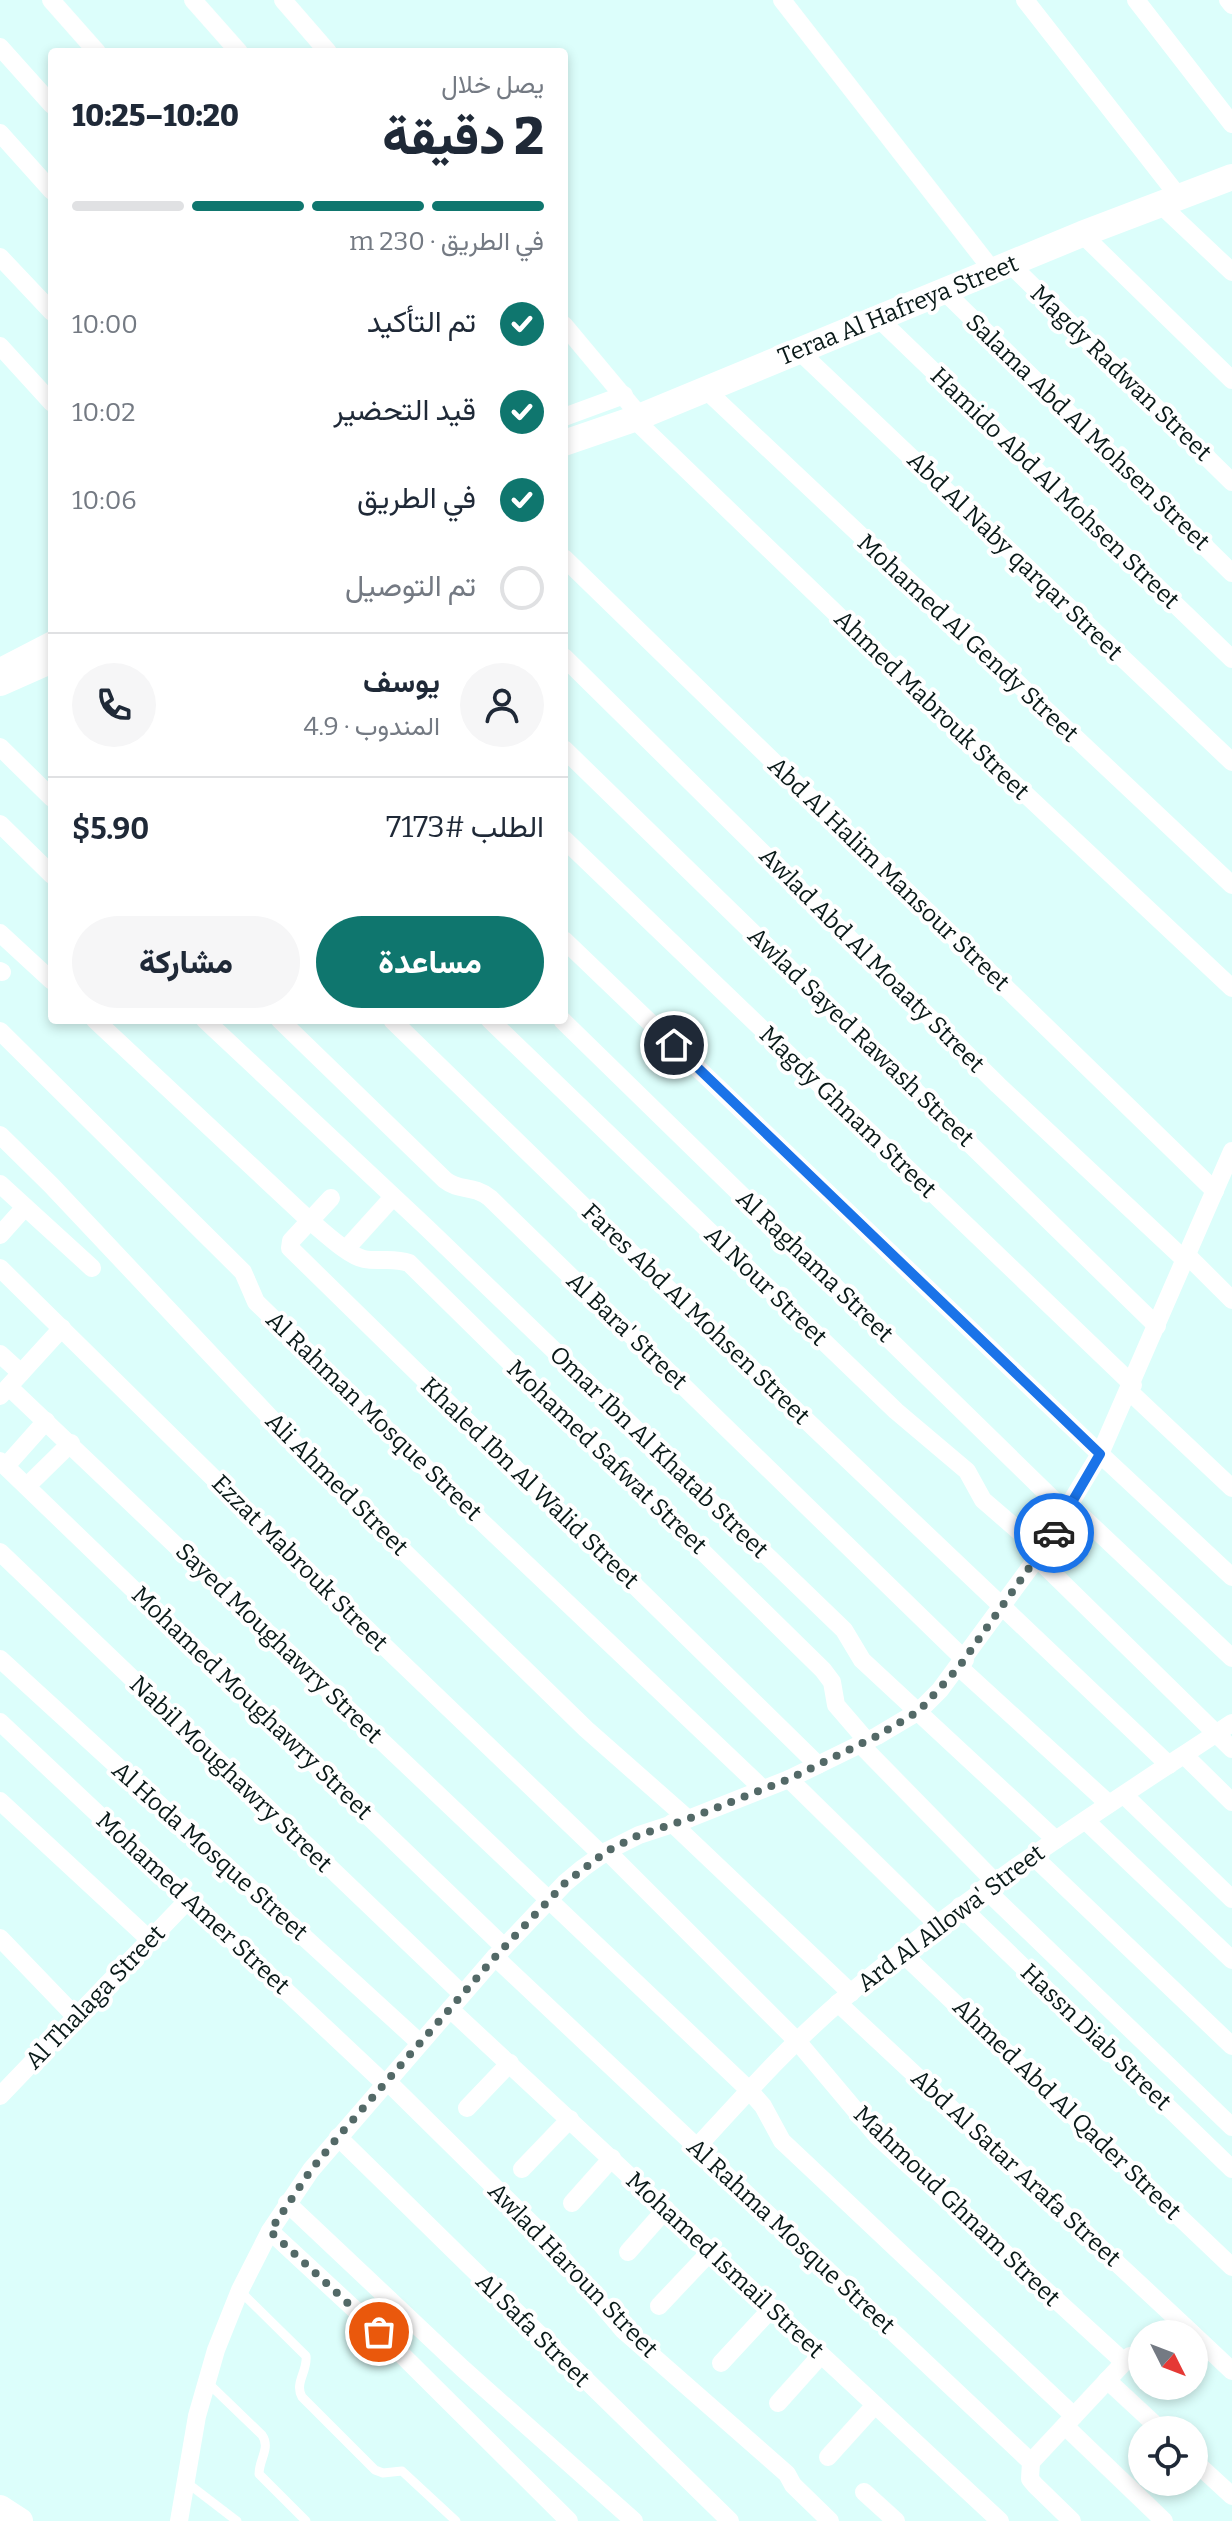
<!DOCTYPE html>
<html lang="ar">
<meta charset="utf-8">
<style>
:root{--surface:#fff;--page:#f6f6f7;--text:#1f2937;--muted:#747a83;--line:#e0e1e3;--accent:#0f766e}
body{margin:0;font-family:Bitter,Vazirmatn,serif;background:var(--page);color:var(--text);direction:rtl;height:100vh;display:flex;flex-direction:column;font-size:30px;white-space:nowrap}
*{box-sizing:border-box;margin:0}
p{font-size:26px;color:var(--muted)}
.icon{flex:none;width:44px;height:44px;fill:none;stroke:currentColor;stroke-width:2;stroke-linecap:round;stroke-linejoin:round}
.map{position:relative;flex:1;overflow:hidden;direction:ltr}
.details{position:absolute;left:48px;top:48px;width:520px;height:976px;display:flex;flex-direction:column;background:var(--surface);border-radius:8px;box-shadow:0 4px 12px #0003;direction:rtl}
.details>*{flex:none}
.needle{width:52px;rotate:132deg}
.fabs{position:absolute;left:1128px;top:2320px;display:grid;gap:16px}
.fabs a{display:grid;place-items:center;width:80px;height:80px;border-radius:50%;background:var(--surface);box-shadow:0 4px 12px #0003;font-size:40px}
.pin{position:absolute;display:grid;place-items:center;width:68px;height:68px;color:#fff;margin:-34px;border:4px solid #fff;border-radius:50%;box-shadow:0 2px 8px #0007}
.courier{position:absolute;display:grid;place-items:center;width:80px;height:80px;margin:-40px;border:6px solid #1a73e8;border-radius:50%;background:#fff;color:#222;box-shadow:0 2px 10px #0007}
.summary em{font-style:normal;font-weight:800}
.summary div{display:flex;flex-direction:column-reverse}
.summary{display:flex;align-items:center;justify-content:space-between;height:136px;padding:0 24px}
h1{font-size:52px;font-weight:800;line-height:60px}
.bar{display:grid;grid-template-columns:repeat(4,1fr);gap:12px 8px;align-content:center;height:96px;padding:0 24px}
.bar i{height:10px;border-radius:6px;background:var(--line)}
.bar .on{background:var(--accent)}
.bar p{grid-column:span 4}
.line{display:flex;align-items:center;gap:20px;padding:0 24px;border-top:2px solid var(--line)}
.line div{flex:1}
.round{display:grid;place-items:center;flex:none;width:84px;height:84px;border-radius:42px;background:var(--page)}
ol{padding:0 24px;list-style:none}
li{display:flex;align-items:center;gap:24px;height:88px}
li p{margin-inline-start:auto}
li .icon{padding:8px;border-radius:50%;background:var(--accent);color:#fff;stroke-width:4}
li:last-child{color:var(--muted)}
li i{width:44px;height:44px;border:4px solid var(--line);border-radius:50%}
.primary-button{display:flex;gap:16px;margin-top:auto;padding:16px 24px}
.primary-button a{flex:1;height:92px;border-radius:48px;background:var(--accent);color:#fff;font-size:32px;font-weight:800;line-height:92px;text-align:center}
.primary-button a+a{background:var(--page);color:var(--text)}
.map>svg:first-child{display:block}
</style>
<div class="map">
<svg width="1232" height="2521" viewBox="0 0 1232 2521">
<rect width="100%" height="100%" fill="#dcfefb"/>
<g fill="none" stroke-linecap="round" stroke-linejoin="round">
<g stroke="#fff" stroke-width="9">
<path d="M 240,2291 L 306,2356 C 308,2371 294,2383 302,2397 L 375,2470 L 383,2473 L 402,2471 L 456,2521"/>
<path d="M 207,2382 L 262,2435 C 271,2448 259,2459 259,2474 L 306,2521"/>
<polyline points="186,2482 237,2521"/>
</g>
<g stroke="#fff" stroke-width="18">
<polyline points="51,0 97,52"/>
<polyline points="193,0 239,52"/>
<polyline points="283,0 328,52"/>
<polyline points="782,0 993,271"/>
<polyline points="1025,0 1179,197"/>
<polyline points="1136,0 1232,124"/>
<polyline points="1228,0 1232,5"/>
<polyline points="0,47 52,105"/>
<polyline points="0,133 52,191"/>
<polyline points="1160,204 1232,272"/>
<polyline points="1082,234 1232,380"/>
<polyline points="0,257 52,312"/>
<polyline points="1010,264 1232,482"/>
<polyline points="943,290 1232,573"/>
<polyline points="877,317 1232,659"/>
<polyline points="564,325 640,416"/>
<polyline points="0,346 52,403"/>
<polyline points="798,350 1232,762"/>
<polyline points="705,389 1232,885"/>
<polyline points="564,417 624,395"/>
<polyline points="634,419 955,728 1232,988"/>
<polyline points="564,558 1215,1191"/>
<polyline points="564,657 998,1085 1185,1260"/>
<polyline points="0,667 52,640"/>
<polyline points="0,747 52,798"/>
<polyline points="564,749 1157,1326"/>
<polyline points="0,824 52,875"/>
<polyline points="564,839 1133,1385"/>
<polyline points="0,933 52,981"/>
<polyline points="564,940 1100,1454 1232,1577"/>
<polyline points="0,971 2,972"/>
<path d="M 95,1020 L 310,1221 C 323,1231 348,1256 364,1259 C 380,1262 393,1257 409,1263 L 823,1670 L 832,1682 L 836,1705 L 867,1741"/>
<polyline points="205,1020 427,1228 844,1630 862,1660 1056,1840"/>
<path d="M 280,1020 L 445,1180 C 460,1192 472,1184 490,1198 L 965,1660"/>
<polyline points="392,1020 686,1306 1169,1765"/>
<polyline points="490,1020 896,1411 967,1471 983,1500 1042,1551"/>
<polyline points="562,1020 1067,1513"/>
<polyline points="0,1031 243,1272 256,1302 462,1503 763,1789"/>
<polyline points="0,1135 51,1185 313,1463 586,1729 688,1819"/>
<polyline points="0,1184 92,1268"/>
<polyline points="331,1198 291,1241 290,1248 818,1765"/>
<polyline points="0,1235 25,1207"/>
<polyline points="346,1249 393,1197"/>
<polyline points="1187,1255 1232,1300"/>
<polyline points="0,1268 381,1643 602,1855"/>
<polyline points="0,1354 21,1373"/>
<polyline points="9,1387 749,2090 763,2106 782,2141 1074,2416"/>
<polyline points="1130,1392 1232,1488"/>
<polyline points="0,1396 62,1328"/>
<polyline points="0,1461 504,1947"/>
<polyline points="6,1466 46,1421"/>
<polyline points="27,1486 71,1443"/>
<polyline points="1071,1506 1232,1658"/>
<polyline points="0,1552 462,1994"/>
<polyline points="1037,1558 1232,1749"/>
<polyline points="0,1659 420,2043"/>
<polyline points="959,1667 1109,1804"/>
<polyline points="0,1722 385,2084"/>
<polyline points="860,1744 994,1881"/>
<polyline points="1184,1755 1232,1802"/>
<polyline points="789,1779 936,1923"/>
<polyline points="1124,1795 1232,1899"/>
<polyline points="0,1801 150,1940"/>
<polyline points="1086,1821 1232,1960"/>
<polyline points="672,1823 851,1993"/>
<polyline points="607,1851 798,2042 877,2136 1124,2362"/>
<polyline points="1033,1856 1232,2046"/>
<polyline points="984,1888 1232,2127"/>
<polyline points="960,1906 1232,2169"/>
<polyline points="0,1938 76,2017"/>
<polyline points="901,1952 1232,2267"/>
<polyline points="495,1957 1031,2462 1030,2479 1035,2485 1072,2521"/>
<polyline points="838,2003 1193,2334"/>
<polyline points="450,2009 1000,2521"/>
<polyline points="387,2081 542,2234 623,2330 787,2474 793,2485 830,2521"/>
<polyline points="0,2096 189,1899"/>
<polyline points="467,2108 510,2063"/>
<polyline points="338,2137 730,2521"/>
<path d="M 697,2147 C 743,2097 790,2044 842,2000 C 964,1896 1099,1811 1232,1723"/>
<polyline points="522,2169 570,2119"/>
<polyline points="287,2203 462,2368 634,2521"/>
<polyline points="572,2203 612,2158"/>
<polyline points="270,2231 379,2332 569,2521"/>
<polyline points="628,2252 666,2209"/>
<polyline points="659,2306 711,2251"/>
<polyline points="1194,2335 1232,2371"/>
<polyline points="721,2363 772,2308"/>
<polyline points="1107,2380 1161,2430"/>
<polyline points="778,2403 821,2355"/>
<polyline points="1065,2426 1164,2521"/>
<polyline points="828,2457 875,2405"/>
<polyline points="1194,2461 1232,2496"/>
<polyline points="1031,2462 1130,2356"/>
<polyline points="864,2492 896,2521"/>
<polyline points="179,2521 197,2416 216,2350 240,2290 270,2231 311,2170 495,1957 565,1883 583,1868 607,1851 639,1835 688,1819 789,1779 877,1736 919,1711 940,1690 1037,1558 1100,1454 1232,1151"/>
</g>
<g stroke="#fff" stroke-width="26">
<polyline points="564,443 634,419 1082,234 1232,177"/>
<polyline points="0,683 52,660"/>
<polyline points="0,2508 20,2521"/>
</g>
</g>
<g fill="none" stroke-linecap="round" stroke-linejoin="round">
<polyline stroke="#536967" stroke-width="8" stroke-dasharray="0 14.4" points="379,2332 270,2231 311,2170 338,2137 495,1957 565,1883 607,1851 639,1835 688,1819 789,1779 877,1736 919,1711 959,1667 1054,1533"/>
<polyline stroke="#1a73e8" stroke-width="10" points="674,1045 1100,1454 1054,1533"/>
</g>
<g text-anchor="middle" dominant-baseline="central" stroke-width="8" stroke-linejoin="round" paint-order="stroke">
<g font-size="24" fill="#091918" stroke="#fff">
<text transform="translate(898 310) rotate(-22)">Teraa Al Hafreya Street</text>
<text transform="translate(1121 373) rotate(44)">Magdy Radwan Street</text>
<text transform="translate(1088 432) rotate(44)">Salama Abd Al Mohsen Street</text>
<text transform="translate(1055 488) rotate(44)">Hamido Abd Al Mohsen Street</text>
<text transform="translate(1015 556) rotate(44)">Abd Al Naby qarqar Street</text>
<text transform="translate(968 638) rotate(43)">Mohamed Al Gendy Street</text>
<text transform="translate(932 705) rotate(44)">Ahmed Mabrouk Street</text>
<text transform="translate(889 874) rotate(44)">Abd Al Halim Mansour Street</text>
<text transform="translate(872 960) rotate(45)">Awlad Abd Al Moaaty Street</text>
<text transform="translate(861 1037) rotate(44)">Awlad Sayed Rawash Street</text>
<text transform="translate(848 1112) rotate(44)">Magdy Ghnam Street</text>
<text transform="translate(815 1266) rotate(44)">Al Raghama Street</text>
<text transform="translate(766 1286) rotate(44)">Al Nour Street</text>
<text transform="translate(696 1314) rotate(44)">Fares Abd Al Mohsen Street</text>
<text transform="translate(627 1331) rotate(44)">Al Bara' Street</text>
<text transform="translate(374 1416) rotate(44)">Al Rahman Mosque Street</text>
<text transform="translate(659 1452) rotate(44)">Omar Ibn Al Khatab Street</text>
<text transform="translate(607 1457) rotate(44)">Mohamed Safwat Street</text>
<text transform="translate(530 1483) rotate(44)">Khaled Ibn Al Walid Street</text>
<text transform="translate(337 1484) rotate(45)">Ali Ahmed Street</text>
<text transform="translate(300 1563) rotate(45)">Ezzat Mabrouk Street</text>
<text transform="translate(279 1643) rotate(44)">Sayed Moughawry Street</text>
<text transform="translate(252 1703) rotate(44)">Mohamed Moughawry Street</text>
<text transform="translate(231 1774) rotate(44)">Nabil Moughawry Street</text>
<text transform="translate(210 1851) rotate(42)">Al Hoda Mosque Street</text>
<text transform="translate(193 1903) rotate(43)">Mohamed Amer Street</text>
<text transform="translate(951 1918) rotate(-37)">Ard Al Allowa' Street</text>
<text transform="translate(95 1997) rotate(-46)">Al Thalaga Street</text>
<text transform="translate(1096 2037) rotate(44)">Hassn Diab Street</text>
<text transform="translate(1067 2109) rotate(44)">Ahmed Abd Al Qader Street</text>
<text transform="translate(1016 2168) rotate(43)">Abd Al Satar Arafa Street</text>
<text transform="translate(957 2206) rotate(44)">Mahmoud Ghnam Street</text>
<text transform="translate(791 2236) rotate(43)">Al Rahma Mosque Street</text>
<text transform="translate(725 2265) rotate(43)">Mohamed Ismail Street</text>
<text transform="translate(573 2270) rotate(46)">Awlad Haroun Street</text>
<text transform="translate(533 2330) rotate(45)">Al Safa Street</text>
</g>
</g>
</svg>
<div class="fabs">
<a><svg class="needle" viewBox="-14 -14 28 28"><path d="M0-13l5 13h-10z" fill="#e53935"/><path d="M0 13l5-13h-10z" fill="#747a83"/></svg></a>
<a><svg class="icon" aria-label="locate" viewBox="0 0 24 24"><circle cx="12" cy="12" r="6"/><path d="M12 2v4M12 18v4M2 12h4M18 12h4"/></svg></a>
</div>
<div class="pin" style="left:379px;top:2332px;background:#ea580c"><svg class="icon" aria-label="bag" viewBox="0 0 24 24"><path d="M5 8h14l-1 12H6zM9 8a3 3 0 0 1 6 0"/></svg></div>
<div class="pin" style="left:674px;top:1045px;background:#1f2937"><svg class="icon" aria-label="home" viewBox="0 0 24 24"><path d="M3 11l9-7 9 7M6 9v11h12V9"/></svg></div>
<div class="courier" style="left:1054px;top:1533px"><svg class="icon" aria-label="car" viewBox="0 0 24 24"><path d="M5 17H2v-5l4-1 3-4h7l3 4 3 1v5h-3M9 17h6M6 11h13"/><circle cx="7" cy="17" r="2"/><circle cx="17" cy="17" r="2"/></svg></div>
<section class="details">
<div class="summary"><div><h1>2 دقيقة</h1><p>يصل خلال</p></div><em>10:20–10:25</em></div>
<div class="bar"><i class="on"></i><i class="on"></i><i class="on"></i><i></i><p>في الطريق · 230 m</p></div>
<ol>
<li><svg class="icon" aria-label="check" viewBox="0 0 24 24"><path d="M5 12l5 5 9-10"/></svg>تم التأكيد<p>10:00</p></li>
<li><svg class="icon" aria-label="check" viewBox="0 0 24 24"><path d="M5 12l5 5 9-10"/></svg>قيد التحضير<p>10:02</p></li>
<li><svg class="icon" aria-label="check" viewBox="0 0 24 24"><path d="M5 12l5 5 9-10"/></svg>في الطريق<p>10:06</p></li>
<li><i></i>تم التوصيل</li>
</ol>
<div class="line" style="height:144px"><a class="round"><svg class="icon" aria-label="person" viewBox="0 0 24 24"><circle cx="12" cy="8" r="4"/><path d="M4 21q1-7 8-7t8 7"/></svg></a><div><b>يوسف</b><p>المندوب · 4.9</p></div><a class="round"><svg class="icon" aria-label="phone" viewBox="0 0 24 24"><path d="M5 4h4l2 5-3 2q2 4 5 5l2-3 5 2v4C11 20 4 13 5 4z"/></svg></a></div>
<div class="line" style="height:104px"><div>الطلب #7173</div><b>$5.90</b></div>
<div class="primary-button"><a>مساعدة</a><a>مشاركة</a></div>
</section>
</div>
